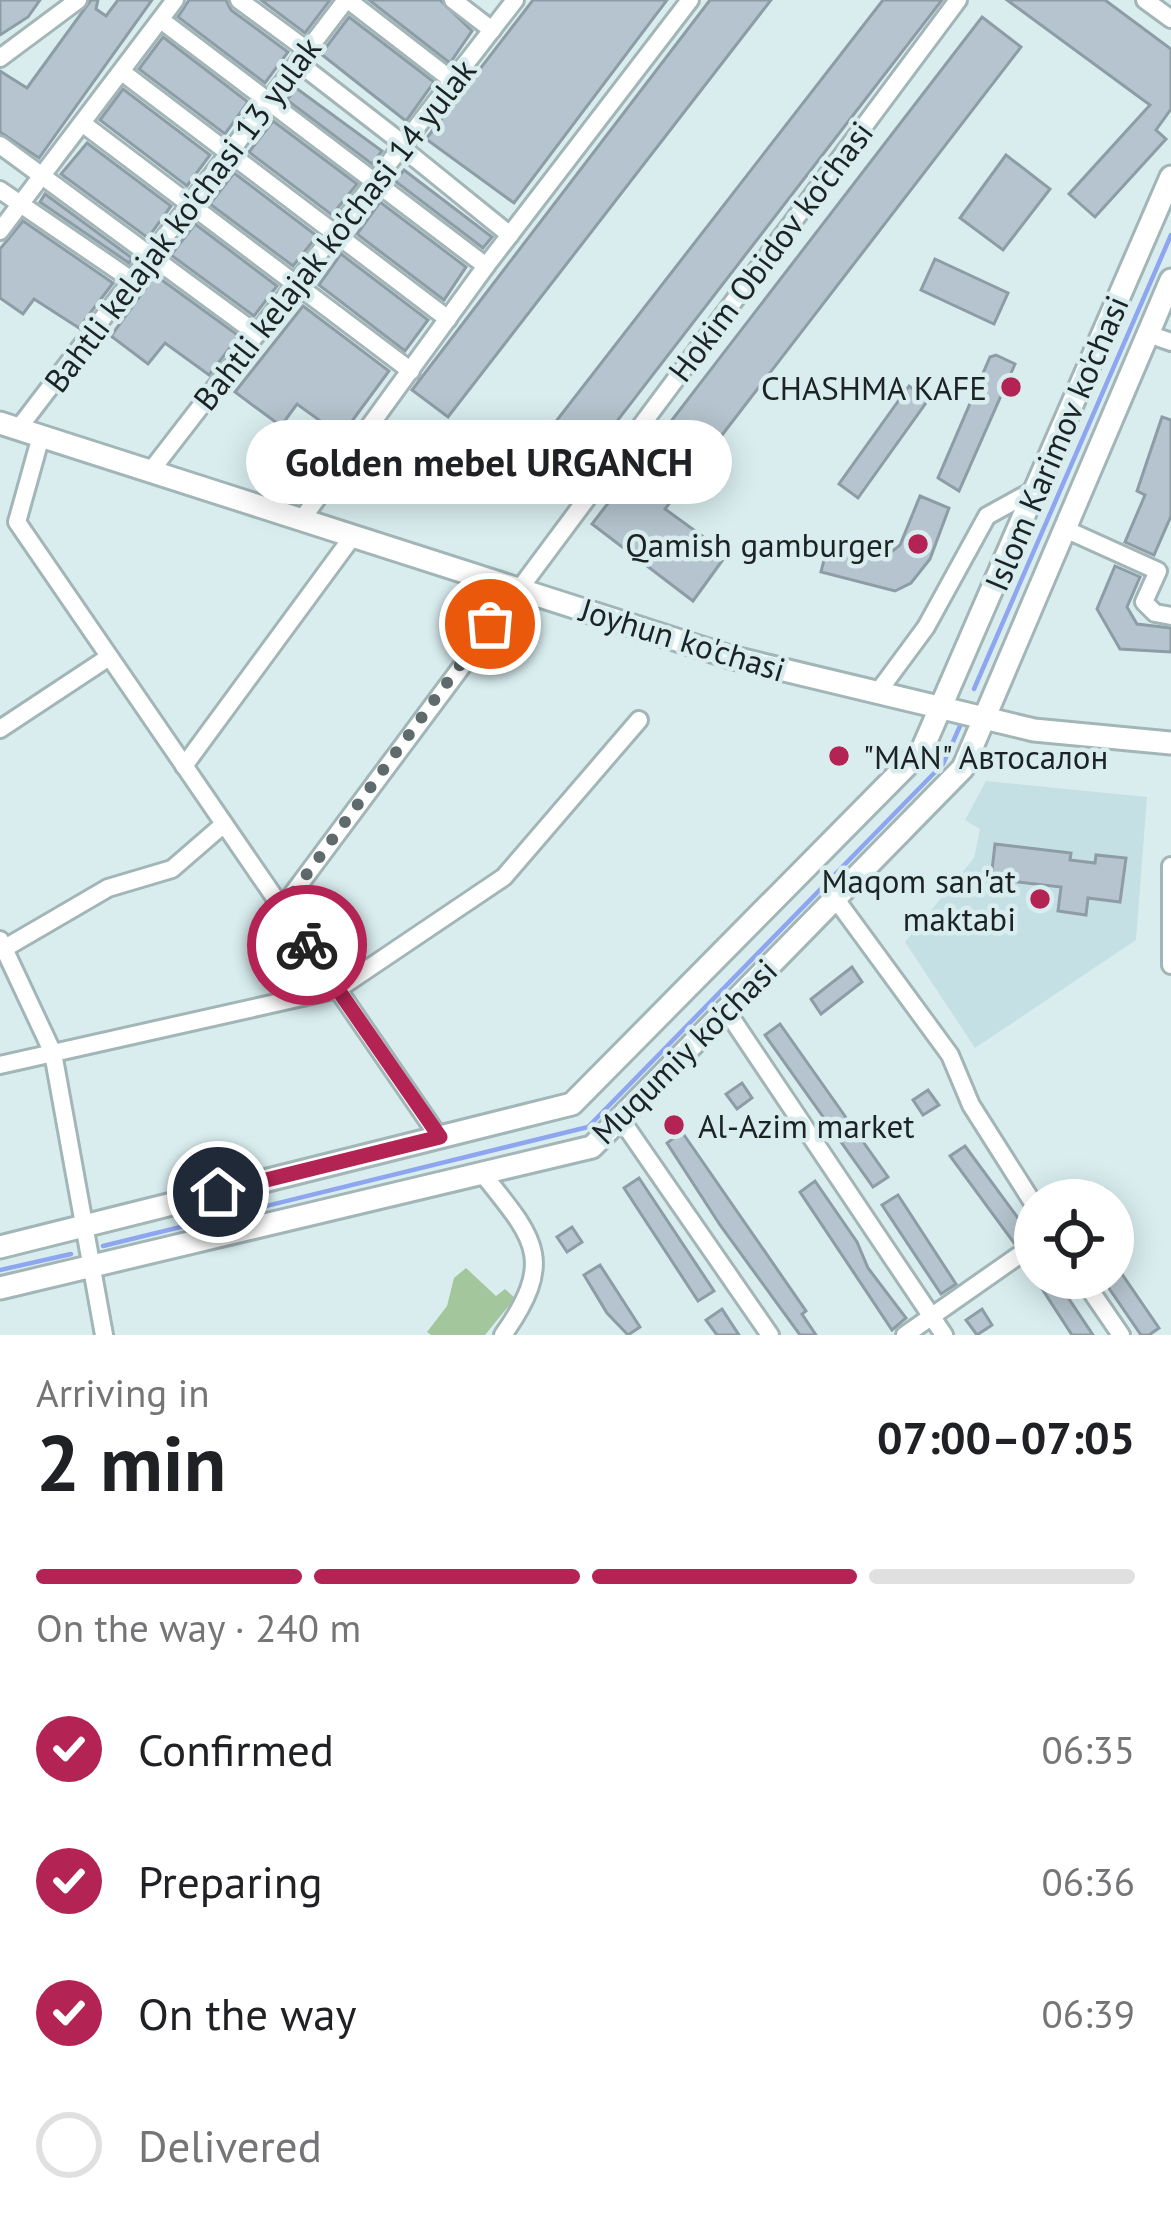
<!DOCTYPE html>
<meta charset="utf-8">
<style>
:root{--surface:#fff;--page:#f6f6f6;--text:#202124;--muted:#757577;--line:#e0e0e0;--accent:#b32354}
body{margin:0;font-family:"PT Sans",sans-serif;background:var(--page);color:var(--text);height:100vh;display:flex;flex-direction:column;font-size:45px;white-space:nowrap}
*{box-sizing:border-box;margin:0}
p{font-size:39px;color:var(--muted)}
.icon{flex:none;width:66px;height:66px;fill:none;stroke:currentColor;stroke-width:2;stroke-linecap:round;stroke-linejoin:round}
.map{position:relative;height:1335px;overflow:hidden}
.sheet{display:flex;flex-direction:column;background:var(--surface);flex:1}
.sheet>*{flex:none}
.fabs{position:absolute;left:1014px;top:1179px;display:grid;gap:24px}
.fabs a{display:grid;place-items:center;width:120px;height:120px;border-radius:50%;background:var(--surface);box-shadow:0 6px 30px #0003;font-size:60px}
.pin{position:absolute;display:grid;place-items:center;width:102px;height:102px;color:#fff;margin:-51px;border:6px solid #fff;border-radius:50%;box-shadow:0 3px 12px #0007}
.courier{position:absolute;display:grid;place-items:center;width:120px;height:120px;margin:-60px;border:9px solid #b32354;border-radius:50%;background:#fff;color:#222;box-shadow:0 3px 15px #0007}
.bubble{position:absolute;height:84px;border-radius:42px;background:var(--surface);box-shadow:0 6px 30px #0003;font-size:39px;font-weight:800;line-height:84px;text-align:center}
.overview em{font-style:normal;font-weight:800}
.overview div{display:flex;flex-direction:column-reverse}
.overview{display:flex;align-items:center;justify-content:space-between;height:204px;padding:0 36px}
h1{font-size:78px;font-weight:800;line-height:90px}
.bar{display:grid;grid-template-columns:repeat(4,1fr);gap:18px 12px;align-content:center;height:144px;padding:0 36px}
.bar i{height:15px;border-radius:9px;background:var(--line)}
.bar .current{background:var(--accent)}
.bar p{grid-column:span 4}
ol{padding:0 36px;list-style:none}
li{display:flex;align-items:center;gap:36px;height:132px}
li p{margin-inline-start:auto}
li .icon{padding:12px;border-radius:50%;background:var(--accent);color:#fff;stroke-width:4}
li:last-child{color:var(--muted)}
li i{width:66px;height:66px;border:6px solid var(--line);border-radius:50%}
.map>svg:first-child{display:block}
</style>
<div class="map">
<svg width="1171" height="1335" viewBox="0 0 1171 1335">
<rect width="100%" height="100%" fill="#d9edef"/>
<polygon fill="#c4e0e4" points="986,781 1147,797 1136,940 975,1048 905,942 974,858 980,829 965,820"/>
<polygon fill="#a4c69d" points="466,1268 496,1296 505,1289 515,1298 485,1335 431,1335 427,1332 447,1306 454,1278"/>
<g fill="none" stroke-linecap="round" stroke-linejoin="round">
<g stroke="#8ea6f0" stroke-width="4.5">
<polyline points="974,689 1171,235"/>
<polyline points="103,1246 588,1127 943,764 960,726"/>
<polyline points="0,1270 71,1254"/>
</g>
</g>
<g fill="#b5c4ce" stroke="#8e9ca6" stroke-width="3">
<polygon points="0,0 40,0 28,17 0,35"/>
<polygon points="91,0 98,0 96,9 106,16 118,0 152,0 39,158 0,132 0,71 27,88"/>
<polygon points="189,0 226,0 231,10 288,52 265,83 178,17"/>
<polygon points="261,0 330,0 305,33"/>
<polygon points="369,0 440,0 472,31 450,63"/>
<polygon points="533,0 667,0 514,203 426,139"/>
<polygon points="710,0 771,0 448,417 412,390"/>
<polygon points="883,0 942,0 557,499 519,469"/>
<polygon points="1007,0 1105,0 1171,49 1171,109 1156,130 1166,139 1095,217 1069,194 1150,105"/>
<polygon points="349,17 434,82 406,121 321,54"/>
<polygon points="982,17 1021,47 665,509 727,554 693,601 592,524"/>
<polygon points="163,37 248,102 225,134 139,69"/>
<polygon points="296,88 382,151 372,164 287,100"/>
<polygon points="123,89 210,155 187,186 100,120"/>
<polygon points="273,121 357,184 332,215 249,152"/>
<polygon points="87,143 171,206 148,238 61,174"/>
<polygon points="1006,155 1050,189 1003,250 960,218"/>
<polygon points="404,170 492,237 483,248 395,181"/>
<polygon points="234,173 317,236 293,266 210,204"/>
<polygon points="45,194 132,258 129,263 40,202"/>
<polygon points="380,202 466,267 444,300 357,234"/>
<polygon points="23,221 113,283 79,328 34,299 23,314 0,298 0,249"/>
<polygon points="195,224 277,286 254,316 171,255"/>
<polygon points="341,254 428,320 405,351 319,285"/>
<polygon points="935,259 1008,293 994,324 921,290"/>
<polygon points="155,275 239,336 209,375 165,343 148,364 111,336"/>
<polygon points="303,306 389,371 341,436 297,404 281,426 235,392"/>
<polygon points="996,355 1015,364 959,491 938,478 990,357"/>
<polygon points="909,386 928,400 858,498 839,484"/>
<polygon points="1162,417 1171,420 1171,516 1154,555 1125,542 1145,495 1137,491"/>
<polygon points="920,496 949,508 930,559 911,583 895,591 821,572 828,544 890,553 900,545"/>
<polygon points="1115,566 1140,577 1127,607 1137,624 1171,628 1171,652 1120,649 1097,609"/>
<polygon points="995,844 1071,853 1070,860 1095,863 1096,855 1126,858 1120,902 1088,898 1086,915 1058,911 1061,887 991,879"/>
<polygon points="852,967 862,982 821,1014 811,999"/>
<polygon points="780,1024 888,1177 873,1187 765,1035"/>
<polygon points="742,1083 752,1098 737,1109 726,1094"/>
<polygon points="928,1090 939,1105 923,1115 913,1100"/>
<polygon points="682,1132 806,1311 802,1314 816,1335 800,1335 720,1225 667,1143"/>
<polygon points="965,1146 1029,1233 1014,1243 950,1156"/>
<polygon points="639,1178 714,1291 698,1301 624,1188"/>
<polygon points="815,1181 857,1242 868,1268 906,1318 892,1330 800,1192"/>
<polygon points="898,1195 956,1284 941,1294 882,1205"/>
<polygon points="572,1227 582,1242 567,1252 557,1237"/>
<polygon points="1113,1261 1159,1328 1149,1335 1141,1335 1102,1278 1113,1278"/>
<polygon points="600,1265 640,1327 628,1335 607,1313 584,1275"/>
<polygon points="1035,1278 1055,1278 1093,1335 1072,1335"/>
<polygon points="722,1309 739,1335 717,1335 706,1320"/>
<polygon points="982,1309 992,1325 977,1335 966,1320"/>
</g>
<g fill="none" stroke-linecap="round" stroke-linejoin="round">
<g stroke="#a2b5b7" stroke-width="22">
<g id="minor">
<polyline points="239,0 307,50"/>
<polyline points="348,0 453,81"/>
<polyline points="453,0 492,30"/>
<polyline points="1145,0 1171,19"/>
<polyline points="161,20 486,266"/>
<polyline points="0,58 78,0"/>
<polyline points="300,64 402,143"/>
<polyline points="122,72 448,319"/>
<polyline points="82,123 411,371"/>
<polyline points="0,145 257,334"/>
<polyline points="400,146 510,235"/>
<polyline points="0,190 133,281"/>
<polyline points="0,231 175,0"/>
<polyline points="1148,334 1171,342"/>
<polyline points="18,429 346,0"/>
<polyline points="41,436 17,522 439,1137"/>
<polyline points="153,468 515,0"/>
<polyline points="302,519 486,266 690,0"/>
<polyline points="1065,529 1158,571 1144,602 1155,613 1171,616"/>
<polyline points="878,692 926,627 987,516 1036,489"/>
<polyline points="0,729 109,657"/>
<polyline points="184,766 353,536"/>
<polyline points="1171,866 1171,965"/>
<polyline points="835,898 950,1055 971,1105 1035,1206"/>
<polyline points="282,908 958,0"/>
<polyline points="0,940 53,1053 104,1335"/>
<polyline points="5,948 108,888 172,869 224,824"/>
<polyline points="726,1010 944,1335"/>
<polyline points="0,1065 338,989 504,877 639,720"/>
<polyline points="620,1118 770,1335"/>
<path d="M 482,1173 C 534,1238 557,1259 503,1335"/>
<polyline points="1099,1200 1101,1198"/>
<polyline points="1082,1278 1121,1335"/>
<polyline points="905,1335 1035,1244"/>
</g>
</g>
<g stroke="#a2b5b7" stroke-width="27">
<g id="major">
<polyline points="0,423 730,657 1034,730 1171,743"/>
<polyline points="0,1247 572,1104 922,750 1171,177"/>
<polyline points="0,1288 592,1147 963,768 1171,280"/>
</g>
</g>
<use href="#minor" stroke="#fff" stroke-width="16"/>
<use href="#major" stroke="#fff" stroke-width="21"/>
</g>
<g fill="none" stroke-linecap="round" stroke-linejoin="round">
<polyline stroke="#5e6a6b" stroke-width="12" stroke-dasharray="0 21.6" points="307,945 282,908 490,624"/>
<polyline stroke="#b32354" stroke-width="15" points="218,1192 440,1137 307,945"/>
</g>
<g fill="#b32354" stroke="#d9edef" stroke-width="4.5">
<circle cx="1011" cy="387" r="12"/>
<circle cx="918" cy="544" r="12"/>
<circle cx="839" cy="756" r="12"/>
<circle cx="1040" cy="899" r="12"/>
<circle cx="674" cy="1125" r="12"/>
</g>
<g text-anchor="middle" dominant-baseline="central" stroke-width="9" stroke-linejoin="round" paint-order="stroke">
<g font-size="33" fill="#1b2324" stroke="#d9edef">
<text transform="translate(182 214) rotate(-53)">Bahtli kelajak ko'chasi 13 yulak</text>
<text transform="translate(334 234) rotate(-52)">Bahtli kelajak ko'chasi 14 yulak</text>
<text transform="translate(770 251) rotate(-53)">Hokim Obidov ko'chasi</text>
<text transform="translate(1056 443) rotate(-67)">Islom Karimov ko'chasi</text>
<text transform="translate(683 639) rotate(17)">Joyhun ko'chasi</text>
<text transform="translate(684 1051) rotate(-45)">Muqumiy ko'chasi</text>
</g>
<g font-size="33" fill="#1b2324" stroke="#d9edef" text-anchor="end">
<text x="987" y="387">CHASHMA KAFE</text>
<text x="894" y="544">Qamish gamburger</text>
<text x="863" y="756" text-anchor="start">"MAN" Автосалон</text>
<text x="1016" y="880">Maqom san'at<tspan x="1016" dy="38">maktabi</tspan></text>
<text x="698" y="1125" text-anchor="start">Al-Azim market</text>
</g>
</g>
</svg>
<div class="fabs">
<a><svg class="icon" aria-label="locate" viewBox="0 0 24 24"><circle cx="12" cy="12" r="6"/><path d="M12 2v4M12 18v4M2 12h4M18 12h4"/></svg></a>
</div>
<div class="pin" style="left:490px;top:624px;background:#ea580c"><svg class="icon" aria-label="bag" viewBox="0 0 24 24"><path d="M5 8h14l-1 12H6zM9 8a3 3 0 0 1 6 0"/></svg></div>
<div class="pin" style="left:218px;top:1192px;background:#1f2937"><svg class="icon" aria-label="home" viewBox="0 0 24 24"><path d="M3 11l9-7 9 7M6 9v11h12V9"/></svg></div>
<div class="courier" style="left:307px;top:945px"><svg class="icon" aria-label="bike" viewBox="0 0 24 24"><circle cx="6" cy="16" r="4"/><circle cx="18" cy="16" r="4"/><path d="M6 16l4-8h5l3 8M10 8l3 8H6M13 5h3"/></svg></div>
<div class="bubble" style="left:246px;top:420px;width:486px">Golden mebel URGANCH</div>
</div>
<section class="sheet">
<div class="overview"><div><h1>2 min</h1><p>Arriving in</p></div><em>07:00–07:05</em></div>
<div class="bar"><i class="current"></i><i class="current"></i><i class="current"></i><i></i><p>On the way · 240 m</p></div>
<ol>
<li><svg class="icon" aria-label="check" viewBox="0 0 24 24"><path d="M5 12l5 5 9-10"/></svg>Confirmed<p>06:35</p></li>
<li><svg class="icon" aria-label="check" viewBox="0 0 24 24"><path d="M5 12l5 5 9-10"/></svg>Preparing<p>06:36</p></li>
<li><svg class="icon" aria-label="check" viewBox="0 0 24 24"><path d="M5 12l5 5 9-10"/></svg>On the way<p>06:39</p></li>
<li><i></i>Delivered</li>
</ol>
</section>
